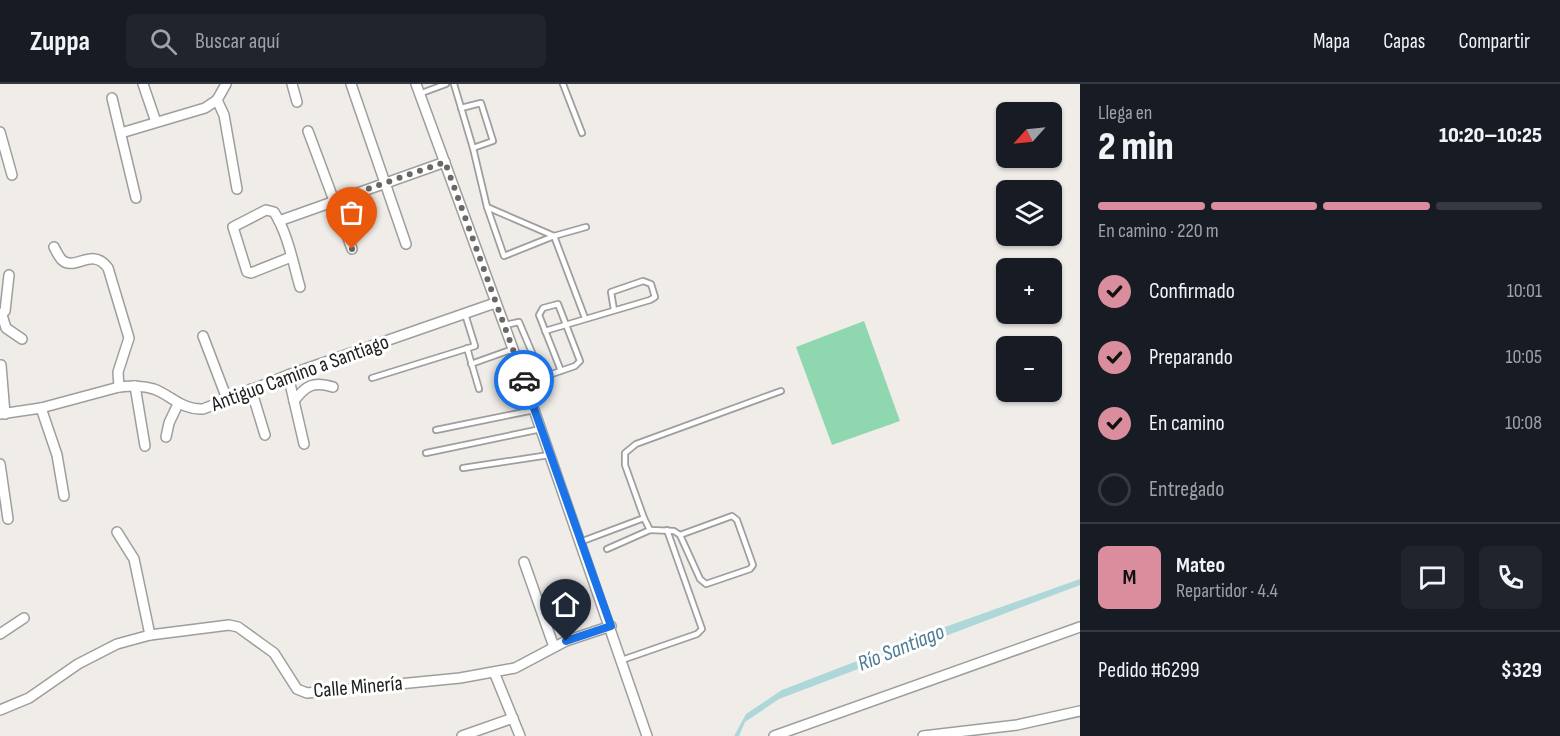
<!DOCTYPE html>
<html lang="es">
<meta charset="utf-8">
<style>
:root{--surface:#171b24;--page:#20242c;--text:#f1f3f6;--muted:#9ea1a6;--line:#363941;--accent:#da8e9d}
body{margin:0;font-family:"Sofia Sans Condensed",sans-serif;background:var(--page);color:var(--text);height:100vh;display:flex;flex-direction:column;font-size:22px;white-space:nowrap}
*{box-sizing:border-box;margin:0}
p{font-size:20px;color:var(--muted)}
.icon{flex:none;width:33px;height:33px;fill:none;stroke:currentColor;stroke-width:2;stroke-linecap:round;stroke-linejoin:round}
.map{position:relative;flex:1;overflow:hidden}
.details{display:flex;flex-direction:column;background:var(--surface);width:480px}
.details>*{flex:none}
.needle{width:39px;rotate:243deg}
.tools{position:absolute;left:996px;top:18px;display:grid;gap:12px}
.tools a{display:grid;place-items:center;width:66px;height:66px;border-radius:9px;background:var(--surface);box-shadow:0 2px 4px #0004;font-size:30px}
.pin{position:absolute;display:grid;place-items:center;width:51px;height:51px;color:#fff;margin:-62px -26px;border-radius:50% 50% 50% 0;rotate:-45deg;box-shadow:0 0 6px #0007}
.pin .icon{rotate:45deg}
.courier{position:absolute;display:grid;place-items:center;width:60px;height:60px;margin:-30px;border:4px solid #1a73e8;border-radius:50%;background:#fff;color:#222;box-shadow:0 2px 8px #0007}
.headline em{font-style:normal;font-weight:800}
.headline div{display:flex;flex-direction:column-reverse}
.headline{display:flex;align-items:center;justify-content:space-between;height:102px;padding:0 18px}
h1{font-size:39px;font-weight:800;line-height:45px}
.bar{display:grid;grid-template-columns:repeat(4,1fr);gap:9px 6px;align-content:center;height:72px;padding:0 18px}
.bar i{height:8px;border-radius:4px;background:var(--line)}
.bar .active{background:var(--accent)}
.bar p{grid-column:span 4}
.line{display:flex;align-items:center;gap:15px;padding:0 18px;border-top:2px solid var(--line)}
.line div{flex:1}
.round{display:grid;place-items:center;flex:none;width:63px;height:63px;border-radius:9px;background:var(--page)}
ol{padding:0 18px;list-style:none}
li{display:flex;align-items:center;gap:18px;height:66px}
li p{margin-inline-start:auto}
li .icon{padding:6px;border-radius:50%;background:var(--accent);color:#111;stroke-width:4}
li:last-child{color:var(--muted)}
li i{width:33px;height:33px;border:3px solid var(--line);border-radius:50%}
header{display:flex;align-items:center;gap:36px;box-sizing:border-box;height:84px;padding:0 30px;background:var(--surface);border-bottom:2px solid var(--line)}
header strong{font-size:28px}
nav{display:flex;gap:33px;margin-inline-start:auto;font-size:21px}
.search{width:420px;height:54px;background:var(--page);display:flex;align-items:center;gap:15px;box-sizing:border-box;padding:0 21px;border-radius:9px;color:var(--muted);font-size:22px}
main{display:flex;flex:1;min-height:0}
.map>svg:first-child{display:block}
</style>
<header>
<strong>Zuppa</strong>
<div class="search"><svg class="icon" aria-label="search" viewBox="0 0 24 24"><circle cx="10" cy="10" r="6"/><path d="M15 15l6 6"/></svg>Buscar aquí</div>
<nav><a>Mapa</a><a>Capas</a><a>Compartir</a></nav>
</header>
<main>
<div class="map">
<svg width="1080" height="652" viewBox="0 0 1080 652">
<rect width="100%" height="100%" fill="#f0ede9"/>
<polygon fill="#8fd7af" points="864,237 900,337 832,361 796,263"/>
<polygon fill="#aed7da" points="1080,495 1080,501 779,615 745,638 739,652 734,652 746,630 782,606 945,543"/>
<g fill="none" stroke-linecap="round" stroke-linejoin="round">
<g stroke="#9e9e9e" stroke-width="8">
<g id="service">
<polyline points="454,0 473,64 487,123 554,152 586,143"/>
<polyline points="563,0 582,49"/>
<polyline points="419,10 446,0"/>
<polyline points="461,24 481,19 493,57 473,64"/>
<polyline points="487,123 504,172 554,152 585,234"/>
<polyline points="505,241 519,238 542,292 546,292 575,282 580,277 558,220 543,224 539,231 561,287"/>
<polyline points="545,247 650,216 655,213 651,200 643,197 611,208 614,226"/>
<polyline points="467,264 479,305"/>
<polyline points="471,280 513,265"/>
<polyline points="372,294 475,262 465,230"/>
<polyline points="436,346 534,326"/>
<polyline points="426,369 541,345"/>
<polyline points="463,384 549,371"/>
<polyline points="650,446 674,447 680,451 700,495 706,500 750,485 753,481 737,436 732,432 680,451"/>
<polyline points="580,458 644,434 625,381 625,369 636,360 781,307"/>
<polyline points="607,465 650,446 644,434"/>
<polyline points="622,576 697,550 702,545 667,446"/>
</g>
</g>
<g stroke="#9e9e9e" stroke-width="12">
<g id="minor">
<polyline points="143,0 156,38"/>
<polyline points="226,0 217,16 224,31 237,105"/>
<polyline points="292,0 297,18"/>
<polyline points="351,0 406,160"/>
<polyline points="416,0 513,265 647,652"/>
<polyline points="112,14 136,114"/>
<polyline points="308,47 352,165"/>
<polyline points="0,48 12,91"/>
<polyline points="121,49 205,24 217,16"/>
<polyline points="279,137 445,78"/>
<path d="M 54,163 C 56,167 59,173 62,176 C 75,188 92,162 108,184 L 129,254 L 118,288 L 119,303"/>
<path d="M 291,173 L 251,189 L 247,188 L 233,143 L 266,126 L 274,128 C 288,150 293,179 300,203"/>
<polyline points="0,231 5,227 9,191"/>
<polyline points="2,231 6,244 22,255"/>
<polyline points="203,252 227,315"/>
<polyline points="1,281 5,330"/>
<polyline points="288,291 304,360"/>
<polyline points="135,302 145,362"/>
<polyline points="251,305 265,351"/>
<path d="M 294,317 C 306,301 314,297 333,303"/>
<polyline points="41,324 57,371 64,412"/>
<path d="M 0,330 L 41,324 L 119,303 C 131,302 142,301 154,305 C 172,312 182,326 203,325 L 288,291 L 495,219"/>
<polyline points="166,353 169,339 178,320"/>
<polyline points="0,380 8,435"/>
<polyline points="117,448 134,475 150,551"/>
<polyline points="524,478 554,563"/>
<polyline points="0,550 24,534"/>
<polyline points="494,588 520,652"/>
<polyline points="0,626 29,614 78,580 117,560 150,551 229,541 238,543 274,569 297,605 307,609 460,594 515,584 566,557 611,542"/>
<polyline points="462,652 513,634"/>
<polyline points="774,652 1080,543"/>
<polyline points="923,652 1017,641 1080,627"/>
</g>
</g>
<use href="#service" stroke="#fff" stroke-width="4.5"/>
<use href="#minor" stroke="#fff" stroke-width="9"/>
</g>
<g fill="none" stroke-linecap="round" stroke-linejoin="round">
<polyline stroke="#696867" stroke-width="6" stroke-dasharray="0 10.8" points="352,165 336,116 445,78 524,296"/>
<polyline stroke="#1a73e8" stroke-width="8" points="524,296 611,542 566,557"/>
</g>
<g text-anchor="middle" dominant-baseline="central" stroke-width="6" stroke-linejoin="round" paint-order="stroke">
<g font-size="21" fill="#212121" stroke="#fff">
<text transform="translate(300 289) rotate(-20)">Antiguo Camino a Santiago</text>
<text transform="translate(358 603) rotate(-5)">Calle Minería</text>
</g>
<g font-size="22" font-style="italic" fill="#4b7a92" stroke="#fff">
<text transform="translate(901 564) rotate(-22)">Río Santiago</text>
</g>
</g>
</svg>
<div class="tools">
<a><svg class="needle" viewBox="-14 -14 28 28"><path d="M0-13l5 13h-10z" fill="#e53935"/><path d="M0 13l5-13h-10z" fill="#9ea1a6"/></svg></a>
<a><svg class="icon" aria-label="layers" viewBox="0 0 24 24"><path d="M12 4l9 5-9 5-9-5zM3 14l9 5 9-5"/></svg></a>
<a>+</a>
<a>−</a>
</div>
<div class="pin" style="left:352px;top:165px;background:#ea580c"><svg class="icon" aria-label="bag" viewBox="0 0 24 24"><path d="M5 8h14l-1 12H6zM9 8a3 3 0 0 1 6 0"/></svg></div>
<div class="pin" style="left:566px;top:557px;background:#1f2937"><svg class="icon" aria-label="home" viewBox="0 0 24 24"><path d="M3 11l9-7 9 7M6 9v11h12V9"/></svg></div>
<div class="courier" style="left:524px;top:296px"><svg class="icon" aria-label="car" viewBox="0 0 24 24"><path d="M5 17H2v-5l4-1 3-4h7l3 4 3 1v5h-3M9 17h6M6 11h13"/><circle cx="7" cy="17" r="2"/><circle cx="17" cy="17" r="2"/></svg></div>
</div>
<section class="details">
<div class="headline"><div><h1>2 min</h1><p>Llega en</p></div><em>10:20–10:25</em></div>
<div class="bar"><i class="active"></i><i class="active"></i><i class="active"></i><i></i><p>En camino · 220 m</p></div>
<ol>
<li><svg class="icon" aria-label="check" viewBox="0 0 24 24"><path d="M5 12l5 5 9-10"/></svg>Confirmado<p>10:01</p></li>
<li><svg class="icon" aria-label="check" viewBox="0 0 24 24"><path d="M5 12l5 5 9-10"/></svg>Preparando<p>10:05</p></li>
<li><svg class="icon" aria-label="check" viewBox="0 0 24 24"><path d="M5 12l5 5 9-10"/></svg>En camino<p>10:08</p></li>
<li><i></i>Entregado</li>
</ol>
<div class="line" style="height:108px"><b class="round" style="background:var(--accent);color:#111">M</b><div><b>Mateo</b><p>Repartidor · 4.4</p></div><a class="round"><svg class="icon" aria-label="chat" viewBox="0 0 24 24"><path d="M4 5h16v11H9l-5 4z"/></svg></a><a class="round"><svg class="icon" aria-label="phone" viewBox="0 0 24 24"><path d="M5 4h4l2 5-3 2q2 4 5 5l2-3 5 2v4C11 20 4 13 5 4z"/></svg></a></div>
<div class="line" style="height:78px"><div>Pedido #6299</div><b>$329</b></div>
</section>
</main>
